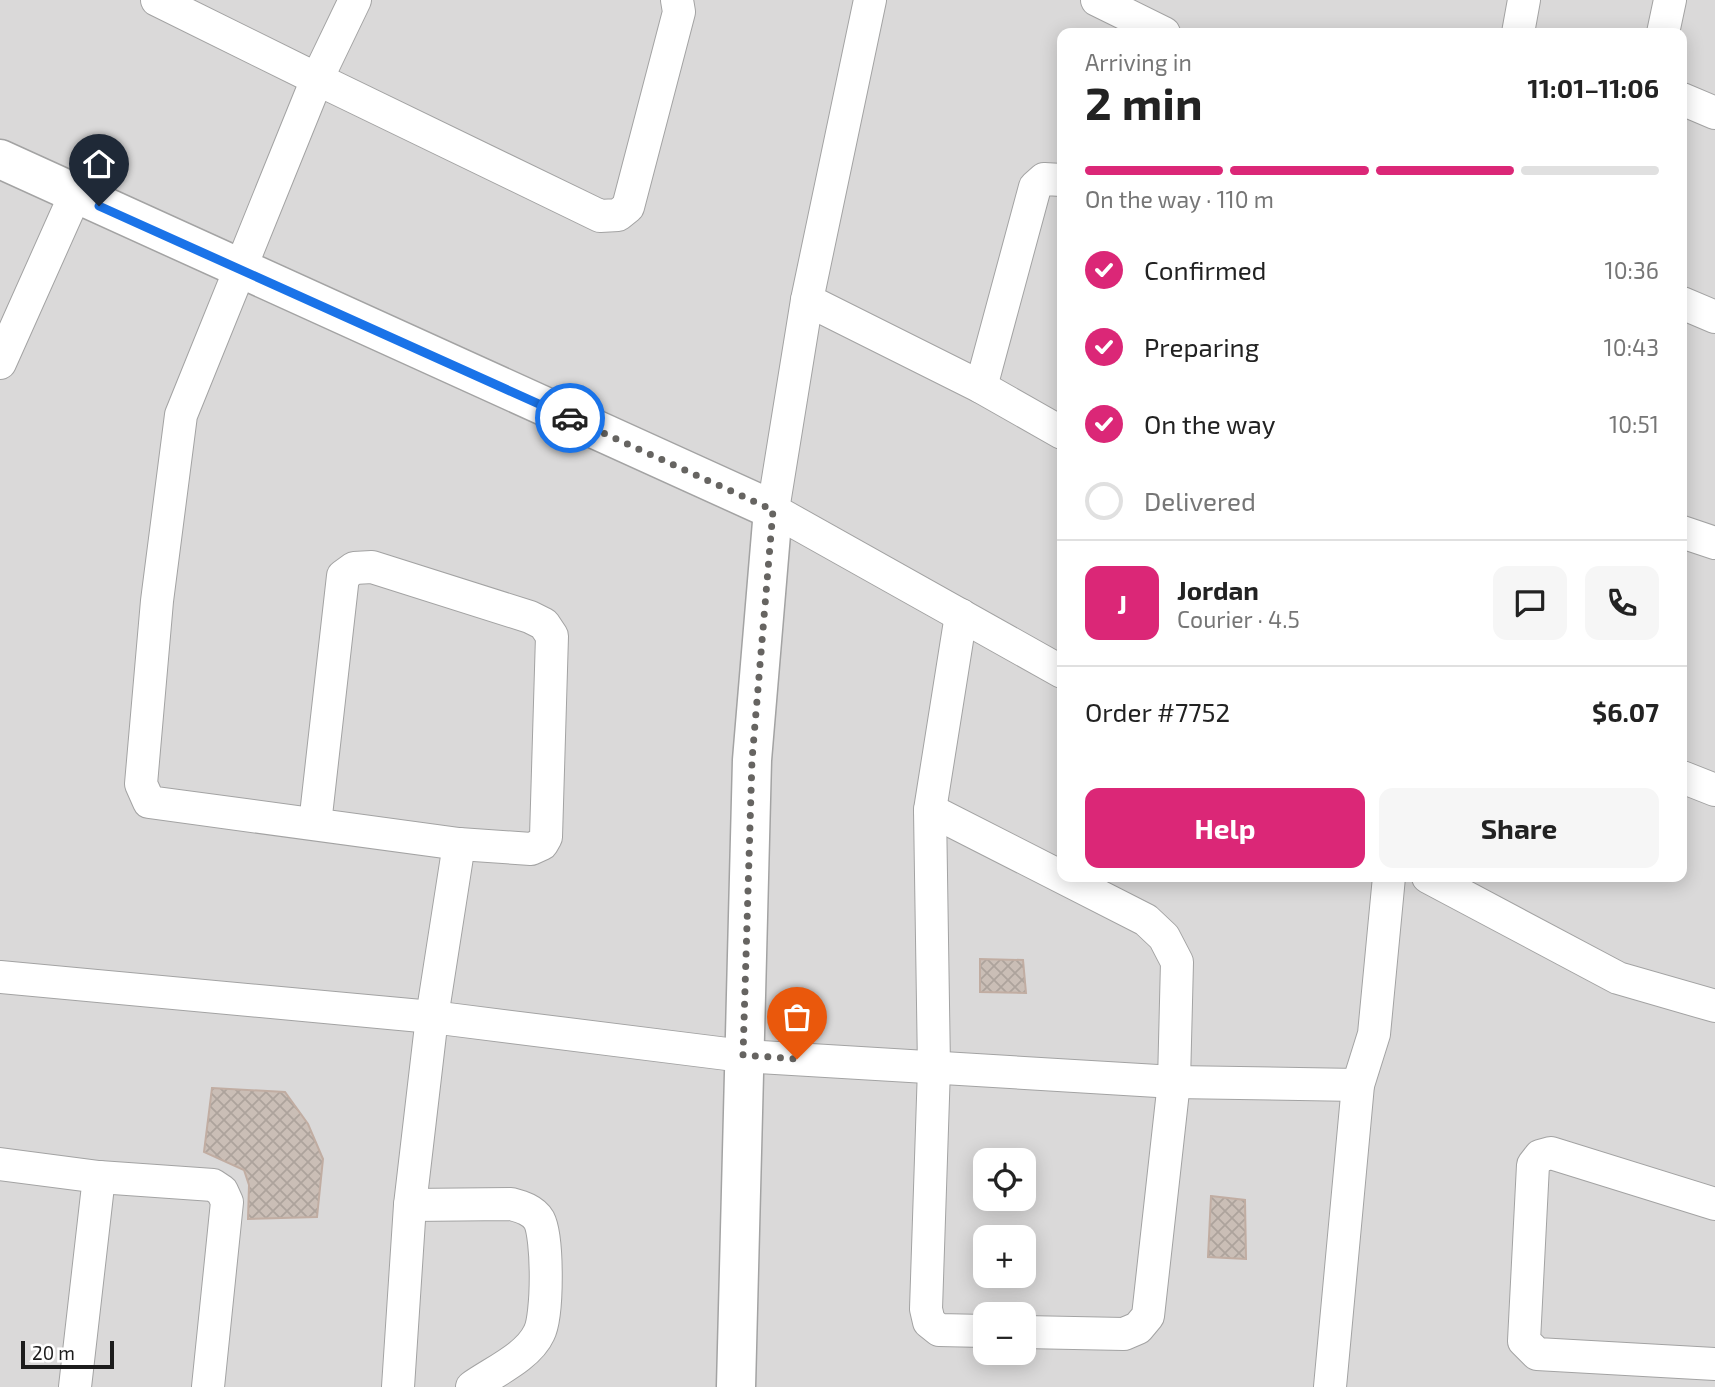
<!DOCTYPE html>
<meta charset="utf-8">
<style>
:root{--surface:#fff;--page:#f6f6f6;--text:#222;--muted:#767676;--line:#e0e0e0;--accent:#db2777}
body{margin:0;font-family:"Exo 2",sans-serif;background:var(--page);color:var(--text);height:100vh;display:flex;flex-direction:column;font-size:26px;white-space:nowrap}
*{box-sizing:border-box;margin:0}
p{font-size:23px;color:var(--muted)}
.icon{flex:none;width:38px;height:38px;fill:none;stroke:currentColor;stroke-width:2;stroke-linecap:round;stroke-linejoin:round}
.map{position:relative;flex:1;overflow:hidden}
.side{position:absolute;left:1057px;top:28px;width:630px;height:854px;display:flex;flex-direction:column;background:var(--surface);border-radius:14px;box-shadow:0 4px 18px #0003}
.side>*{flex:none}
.fabs{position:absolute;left:973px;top:1148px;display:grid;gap:14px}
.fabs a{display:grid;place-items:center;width:63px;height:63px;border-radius:14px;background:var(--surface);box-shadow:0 4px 18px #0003;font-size:35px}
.scale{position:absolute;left:21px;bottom:18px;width:93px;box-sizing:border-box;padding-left:7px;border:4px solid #1c1c1c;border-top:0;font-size:19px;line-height:24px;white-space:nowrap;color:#1c1c1c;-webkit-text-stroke:5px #fff;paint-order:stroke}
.pin{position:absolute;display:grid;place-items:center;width:60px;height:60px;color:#fff;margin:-72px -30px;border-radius:50% 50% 50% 0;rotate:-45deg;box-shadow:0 0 7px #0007}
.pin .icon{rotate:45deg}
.courier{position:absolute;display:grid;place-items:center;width:70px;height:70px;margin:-35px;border:5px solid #1a73e8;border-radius:50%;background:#fff;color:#222;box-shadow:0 2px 9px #0007}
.headline em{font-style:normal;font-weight:700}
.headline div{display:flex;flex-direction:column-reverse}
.headline{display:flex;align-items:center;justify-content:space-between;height:119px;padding:0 28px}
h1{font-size:46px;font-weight:700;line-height:52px}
.bar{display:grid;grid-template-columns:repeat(4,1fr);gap:10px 7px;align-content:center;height:84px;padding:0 28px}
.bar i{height:9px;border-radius:5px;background:var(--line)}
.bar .selected{background:var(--accent)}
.bar p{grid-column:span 4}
.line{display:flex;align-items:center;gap:18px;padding:0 28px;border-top:2px solid var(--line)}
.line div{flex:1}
.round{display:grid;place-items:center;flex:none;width:74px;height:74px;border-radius:14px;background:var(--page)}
ol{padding:0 28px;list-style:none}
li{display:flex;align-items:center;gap:21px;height:77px}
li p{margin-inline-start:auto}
li .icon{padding:7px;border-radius:50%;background:var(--accent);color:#fff;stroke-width:4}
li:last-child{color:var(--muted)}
li i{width:38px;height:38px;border:4px solid var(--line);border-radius:50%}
.primary-button{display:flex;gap:14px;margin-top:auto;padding:14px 28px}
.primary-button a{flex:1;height:80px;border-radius:14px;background:var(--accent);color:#fff;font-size:28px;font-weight:700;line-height:80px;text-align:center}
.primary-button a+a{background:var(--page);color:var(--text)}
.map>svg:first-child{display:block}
</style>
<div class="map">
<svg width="1715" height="1387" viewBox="0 0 1715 1387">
<defs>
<pattern id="building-cross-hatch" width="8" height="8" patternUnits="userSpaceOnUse" patternTransform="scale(1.75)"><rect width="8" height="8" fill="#cabeb6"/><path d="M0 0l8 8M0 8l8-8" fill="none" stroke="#ada39c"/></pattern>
</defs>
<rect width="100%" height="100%" fill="#eee9e0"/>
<path fill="#dad9d9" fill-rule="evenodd" d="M 0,0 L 1715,0 L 1715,1387 L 0,1387 ZM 1062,33 L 1682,33 L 1682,877 L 1062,877 ZM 985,1160 L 1024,1160 L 1024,1199 L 985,1199 ZM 985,1237 L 1024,1237 L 1024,1276 L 985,1276 ZM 985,1314 L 1024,1314 L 1024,1353 L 985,1353 Z"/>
<g fill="url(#building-cross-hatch)" stroke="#c1ada2" stroke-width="2">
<polygon points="980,959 1023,960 1026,993 980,992"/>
<polygon points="212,1088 285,1092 308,1124 323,1159 317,1217 248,1219 249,1185 244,1170 204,1152"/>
<polygon points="1211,1196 1245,1200 1246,1259 1208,1257"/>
</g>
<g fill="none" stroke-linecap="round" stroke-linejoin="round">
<g stroke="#a3a3a3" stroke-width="34">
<g id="minor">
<polyline points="157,0 317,79 355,0"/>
<polyline points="870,0 807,300 773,510 1062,672"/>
<polyline points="1097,0 1164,33"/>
<polyline points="1518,33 1524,0"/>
<polyline points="1663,33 1670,0"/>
<polyline points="1682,99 1715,113"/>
<polyline points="807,300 981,387 1062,433"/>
<polyline points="1682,303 1715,317"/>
<polyline points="0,363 75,195"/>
<polyline points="981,387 1035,187 1044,179 1062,180"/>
<polyline points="1682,532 1715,543"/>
<polyline points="961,615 930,810 934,1068 926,1309 929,1322 939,1330 985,1331"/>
<polyline points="1682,777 1715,790"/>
<polyline points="930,810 1146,920 1164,937 1177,962 1174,1082 1148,1316 1138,1328 1124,1334 1024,1332"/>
<polyline points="315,824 343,576 354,568 372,567 530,617 544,624 552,636 546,837 542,844 531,849 459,844 149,802 141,784 157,601 181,415 317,79 600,216 618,215 628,207 679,12 677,0"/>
<polyline points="1428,877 1618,978 1715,1006"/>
<polyline points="0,977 432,1017 743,1056 1174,1082 1358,1085"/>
<polyline points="0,1164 99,1177 213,1185 222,1191 227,1202 208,1387"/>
<polyline points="1715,1204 1551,1153 1540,1156 1533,1165 1524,1341 1537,1354 1715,1364"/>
<path d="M 410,1205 L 511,1204 C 522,1207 533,1210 539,1220 C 548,1237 548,1316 539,1333 C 528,1357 493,1372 472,1387"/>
<polyline points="75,1387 99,1177"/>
<polyline points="398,1387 410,1205 432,1017 459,844"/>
<polyline points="1330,1387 1358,1085 1374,1034 1389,877"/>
</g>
</g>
<g stroke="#a3a3a3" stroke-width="41">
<polyline id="tertiary" points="0,159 773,510 752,760 736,1387"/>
</g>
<use href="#minor" stroke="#fff" stroke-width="32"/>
<use href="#tertiary" stroke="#fff" stroke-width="38"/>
</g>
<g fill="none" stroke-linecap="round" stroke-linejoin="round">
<polyline stroke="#666461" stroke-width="7" stroke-dasharray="0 12.6" points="570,418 773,510 752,760 743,1055 797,1059"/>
<polyline stroke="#1a73e8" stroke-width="9" points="99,206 570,418"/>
</g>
</svg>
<div class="fabs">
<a><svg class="icon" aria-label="locate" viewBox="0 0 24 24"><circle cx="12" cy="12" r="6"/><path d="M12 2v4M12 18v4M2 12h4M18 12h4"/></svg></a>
<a>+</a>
<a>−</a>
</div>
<div class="scale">20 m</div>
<div class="pin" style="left:797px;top:1059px;background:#ea580c"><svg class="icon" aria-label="bag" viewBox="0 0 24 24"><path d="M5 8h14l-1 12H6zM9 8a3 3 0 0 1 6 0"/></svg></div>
<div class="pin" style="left:99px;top:206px;background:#1f2937"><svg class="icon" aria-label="home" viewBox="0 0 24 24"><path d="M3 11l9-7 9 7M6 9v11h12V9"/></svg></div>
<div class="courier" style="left:570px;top:418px"><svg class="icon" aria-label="car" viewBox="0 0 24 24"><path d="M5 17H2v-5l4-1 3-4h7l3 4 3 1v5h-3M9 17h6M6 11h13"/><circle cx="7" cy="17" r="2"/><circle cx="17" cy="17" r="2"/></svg></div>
<section class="side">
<div class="headline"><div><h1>2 min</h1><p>Arriving in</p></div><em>11:01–11:06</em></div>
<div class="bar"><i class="selected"></i><i class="selected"></i><i class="selected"></i><i></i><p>On the way · 110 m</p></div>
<ol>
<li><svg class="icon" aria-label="check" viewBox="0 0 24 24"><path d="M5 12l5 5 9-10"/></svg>Confirmed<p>10:36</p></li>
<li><svg class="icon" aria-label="check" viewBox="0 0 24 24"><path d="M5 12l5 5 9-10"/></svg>Preparing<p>10:43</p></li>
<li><svg class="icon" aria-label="check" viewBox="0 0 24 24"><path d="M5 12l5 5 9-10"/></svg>On the way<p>10:51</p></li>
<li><i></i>Delivered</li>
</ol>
<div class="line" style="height:126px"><b class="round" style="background:var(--accent);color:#fff">J</b><div><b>Jordan</b><p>Courier · 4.5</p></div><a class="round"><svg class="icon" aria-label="chat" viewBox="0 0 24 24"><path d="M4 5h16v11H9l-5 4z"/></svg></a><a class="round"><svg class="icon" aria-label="phone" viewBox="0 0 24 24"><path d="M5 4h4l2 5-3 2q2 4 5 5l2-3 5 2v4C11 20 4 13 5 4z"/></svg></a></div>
<div class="line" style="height:91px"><div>Order #7752</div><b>$6.07</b></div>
<div class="primary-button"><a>Help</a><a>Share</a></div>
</section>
</div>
